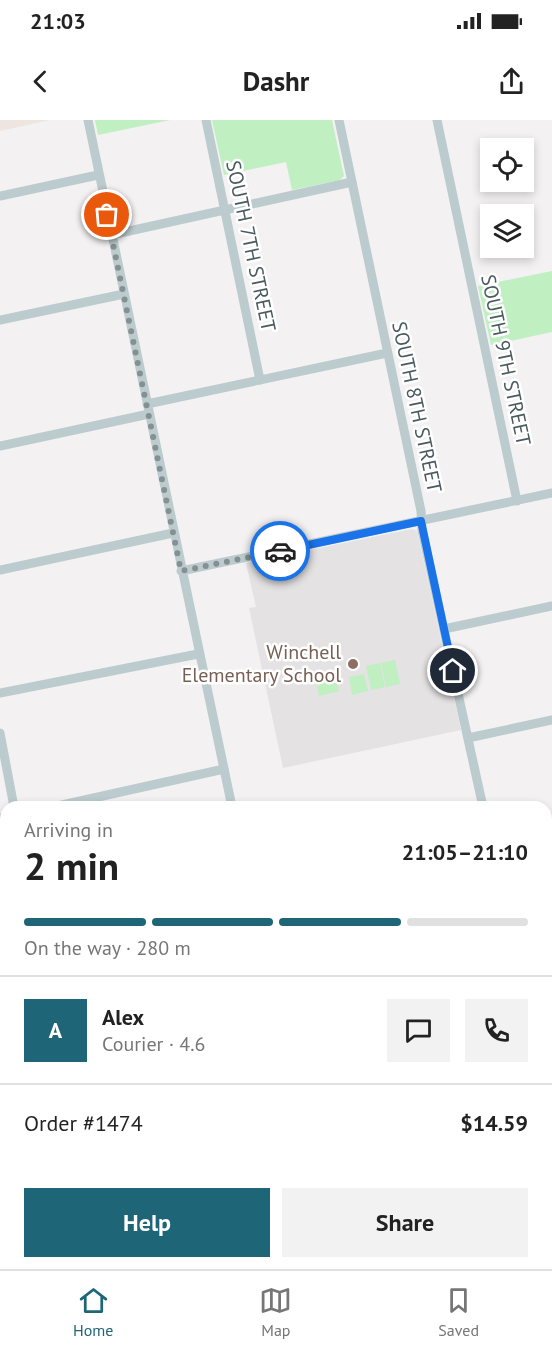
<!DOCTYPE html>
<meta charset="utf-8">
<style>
:root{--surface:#fff;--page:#f2f2f2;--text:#222;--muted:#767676;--line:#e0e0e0;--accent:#1f6578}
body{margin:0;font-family:"PT Sans",sans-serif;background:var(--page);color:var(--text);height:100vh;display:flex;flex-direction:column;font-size:22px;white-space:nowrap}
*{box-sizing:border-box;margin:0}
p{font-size:20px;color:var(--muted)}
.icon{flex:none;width:33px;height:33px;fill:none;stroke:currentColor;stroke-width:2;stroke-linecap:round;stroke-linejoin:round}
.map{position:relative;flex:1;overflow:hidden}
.details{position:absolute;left:0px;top:681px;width:552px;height:468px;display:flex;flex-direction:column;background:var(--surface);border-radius:18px 18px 0 0;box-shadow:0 3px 9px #0003}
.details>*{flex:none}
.controls{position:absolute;left:480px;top:18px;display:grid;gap:12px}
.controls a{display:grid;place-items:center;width:54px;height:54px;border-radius:0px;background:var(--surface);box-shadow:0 3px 9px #0003;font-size:30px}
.pin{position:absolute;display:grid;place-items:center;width:51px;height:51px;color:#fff;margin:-26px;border:3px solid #fff;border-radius:50%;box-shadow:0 2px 6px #0007}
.courier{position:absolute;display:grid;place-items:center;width:60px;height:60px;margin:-30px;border:4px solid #1a73e8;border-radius:50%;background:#fff;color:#222;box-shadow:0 2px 8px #0007}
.summary em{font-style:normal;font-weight:700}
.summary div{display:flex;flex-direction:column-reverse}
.summary{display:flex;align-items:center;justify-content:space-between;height:102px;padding:0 24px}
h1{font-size:39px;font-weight:700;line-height:45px}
.bar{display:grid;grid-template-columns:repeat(4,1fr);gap:9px 6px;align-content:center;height:72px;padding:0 24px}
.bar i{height:8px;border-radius:4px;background:var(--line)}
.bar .active{background:var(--accent)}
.bar p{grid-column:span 4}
.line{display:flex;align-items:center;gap:15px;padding:0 24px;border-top:2px solid var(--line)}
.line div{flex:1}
.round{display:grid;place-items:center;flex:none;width:63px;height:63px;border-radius:0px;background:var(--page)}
.action{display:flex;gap:12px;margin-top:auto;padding:12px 24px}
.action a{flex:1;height:69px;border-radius:0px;background:var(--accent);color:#fff;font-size:24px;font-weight:700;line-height:69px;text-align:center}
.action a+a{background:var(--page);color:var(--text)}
.status{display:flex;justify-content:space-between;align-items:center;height:42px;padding:0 30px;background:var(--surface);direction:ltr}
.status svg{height:16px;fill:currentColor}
header{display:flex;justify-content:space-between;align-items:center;height:78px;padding:0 24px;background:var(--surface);font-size:27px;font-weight:700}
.menu{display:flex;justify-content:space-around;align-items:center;height:84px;border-top:2px solid var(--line);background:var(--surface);font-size:16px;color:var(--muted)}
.menu a{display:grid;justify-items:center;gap:3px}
.menu .active{color:var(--accent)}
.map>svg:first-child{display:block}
</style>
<div class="status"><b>21:03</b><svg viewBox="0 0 49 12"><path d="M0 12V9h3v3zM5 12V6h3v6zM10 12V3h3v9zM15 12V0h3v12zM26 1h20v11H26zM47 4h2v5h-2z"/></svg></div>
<header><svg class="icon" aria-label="back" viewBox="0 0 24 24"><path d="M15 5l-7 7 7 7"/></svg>Dashr<svg class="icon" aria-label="share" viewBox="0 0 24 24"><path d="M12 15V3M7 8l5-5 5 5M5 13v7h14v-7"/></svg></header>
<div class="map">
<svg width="552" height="1149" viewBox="0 0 552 1149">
<rect width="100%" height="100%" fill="#f3f1f1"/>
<g fill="#eee5e0">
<polygon points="0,0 50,0 0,11"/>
<polygon points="6,839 6,890 0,891 0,841"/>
<polygon points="273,1143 316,1143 317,1149 274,1149"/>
<polygon points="345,1143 409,1143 410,1149 347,1149"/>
</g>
<polygon fill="#e4e2e3" points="412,409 417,411 461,610 283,648 249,488 256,487 246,443"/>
<g fill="#c0efc2">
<polygon points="95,0 170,0 98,15"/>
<polygon points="212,0 332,0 344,56 340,60 292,70 286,42 224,55"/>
<polygon points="552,151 552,212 491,225 478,166"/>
<polygon points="395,540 400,564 386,567 381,543"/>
<polygon points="380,543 385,567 371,570 366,546"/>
<polygon points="364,554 368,571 352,575 349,557"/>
<polygon points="336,560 339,571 319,576 317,564"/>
</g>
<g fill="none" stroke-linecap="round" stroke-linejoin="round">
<g stroke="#bccbcd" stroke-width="9">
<polyline points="88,0 232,687"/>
<polyline points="206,0 260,260"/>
<polyline points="339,0 421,391 422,410 483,687"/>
<polyline points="437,0 517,381"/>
<polyline points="0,76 98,55"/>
<polyline points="111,115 352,62"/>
<polyline points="0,200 124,174"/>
<polyline points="147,284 387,233"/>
<polyline points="0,326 149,294"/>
<polyline points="0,450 173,413"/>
<polyline points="181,451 552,373"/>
<polyline points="444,509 552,486"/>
<polyline points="0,573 198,534"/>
<polyline points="0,613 14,687"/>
<polyline points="468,618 552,600"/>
<polyline points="53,687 224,649"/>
<polyline points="0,698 6,697"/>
<polyline points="546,714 552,713"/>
<polyline points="0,824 6,823"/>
<polyline points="546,824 552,822"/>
<polyline points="546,934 552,932"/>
<polyline points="0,956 6,954"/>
<polyline points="546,1046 552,1045"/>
<polyline points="546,1117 552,1140"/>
<polyline points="107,1143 108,1149"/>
<polyline points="218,1143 219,1149"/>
<polyline points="329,1143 330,1149"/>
<polyline points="0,1145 9,1143"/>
</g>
</g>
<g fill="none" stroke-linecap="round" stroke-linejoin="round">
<polyline stroke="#849091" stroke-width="6" stroke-dasharray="0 10.8" points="107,95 181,451 280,431"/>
<polyline stroke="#1a73e8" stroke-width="8" points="280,431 421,401 453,551"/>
</g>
<circle fill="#8d6e63" stroke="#fff" stroke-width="2" cx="353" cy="544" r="6"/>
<g text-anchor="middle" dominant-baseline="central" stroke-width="5" stroke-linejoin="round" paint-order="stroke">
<g font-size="20" fill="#495b5e" stroke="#fff">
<text transform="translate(251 126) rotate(78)">SOUTH 7TH STREET</text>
<text transform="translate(506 240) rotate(78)">SOUTH 9TH STREET</text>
<text transform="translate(417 287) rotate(78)">SOUTH 8TH STREET</text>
</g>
<g font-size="20" fill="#785e54" stroke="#fff" text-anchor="end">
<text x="341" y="532">Winchell<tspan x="341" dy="23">Elementary School</tspan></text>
</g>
</g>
</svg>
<div class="controls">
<a><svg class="icon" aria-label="locate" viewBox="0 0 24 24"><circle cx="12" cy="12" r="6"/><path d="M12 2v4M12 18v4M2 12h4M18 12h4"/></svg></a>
<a><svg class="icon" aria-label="layers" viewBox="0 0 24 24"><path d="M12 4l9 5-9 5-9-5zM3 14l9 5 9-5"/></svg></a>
</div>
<div class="pin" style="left:107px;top:95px;background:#ea580c"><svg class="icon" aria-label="bag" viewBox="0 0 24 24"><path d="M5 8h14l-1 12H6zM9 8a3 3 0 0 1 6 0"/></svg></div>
<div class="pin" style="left:453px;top:551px;background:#1f2937"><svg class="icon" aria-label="home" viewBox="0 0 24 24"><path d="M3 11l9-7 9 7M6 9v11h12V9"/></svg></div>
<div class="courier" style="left:280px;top:431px"><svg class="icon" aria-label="car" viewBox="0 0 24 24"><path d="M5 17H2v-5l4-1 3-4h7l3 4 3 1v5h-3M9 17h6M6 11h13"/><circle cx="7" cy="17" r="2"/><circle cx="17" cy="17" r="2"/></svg></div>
<section class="details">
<div class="summary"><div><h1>2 min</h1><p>Arriving in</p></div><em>21:05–21:10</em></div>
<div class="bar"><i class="active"></i><i class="active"></i><i class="active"></i><i></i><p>On the way · 280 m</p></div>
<div class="line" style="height:108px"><b class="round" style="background:var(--accent);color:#fff">A</b><div><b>Alex</b><p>Courier · 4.6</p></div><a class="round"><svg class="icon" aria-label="chat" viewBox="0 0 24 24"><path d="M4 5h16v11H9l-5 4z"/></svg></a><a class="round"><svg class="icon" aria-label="phone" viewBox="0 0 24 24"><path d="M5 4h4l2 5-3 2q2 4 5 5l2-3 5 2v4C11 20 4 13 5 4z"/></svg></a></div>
<div class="line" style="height:78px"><div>Order #1474</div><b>$14.59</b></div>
<div class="action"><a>Help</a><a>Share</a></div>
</section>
</div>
<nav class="menu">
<a class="active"><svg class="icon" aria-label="home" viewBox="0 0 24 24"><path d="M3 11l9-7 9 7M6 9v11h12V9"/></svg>Home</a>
<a><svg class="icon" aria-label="map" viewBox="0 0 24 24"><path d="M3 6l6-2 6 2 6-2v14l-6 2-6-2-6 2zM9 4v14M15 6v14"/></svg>Map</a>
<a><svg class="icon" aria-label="saved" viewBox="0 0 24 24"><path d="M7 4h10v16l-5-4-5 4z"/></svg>Saved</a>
</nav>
